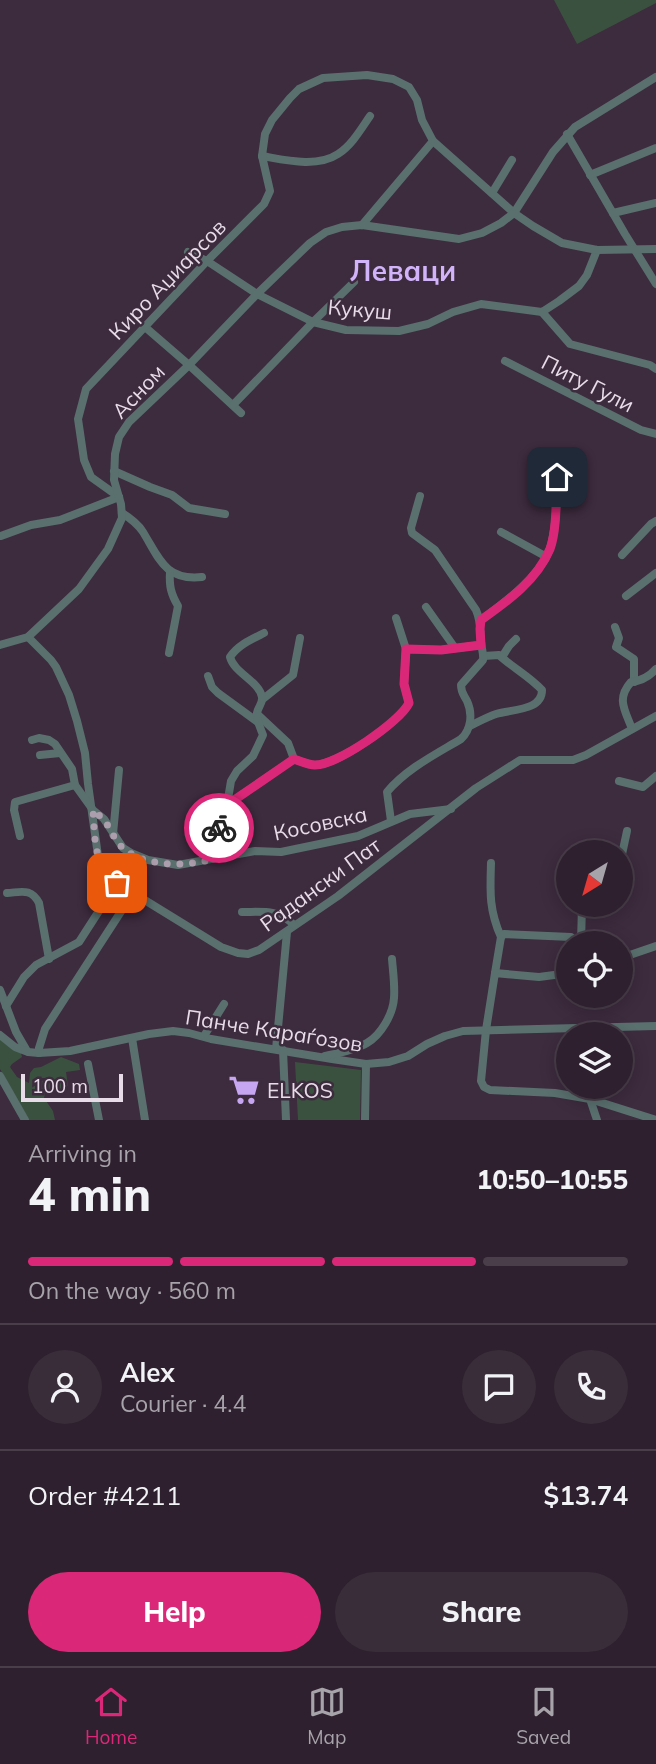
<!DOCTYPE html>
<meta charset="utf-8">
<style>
:root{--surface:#2e202e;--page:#3a2d3a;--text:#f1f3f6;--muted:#a7a3aa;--line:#493e4a;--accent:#db2777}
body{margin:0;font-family:Mulish,sans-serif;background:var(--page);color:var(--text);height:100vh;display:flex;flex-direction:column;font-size:26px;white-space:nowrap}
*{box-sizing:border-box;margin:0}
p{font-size:23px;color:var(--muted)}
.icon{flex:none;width:38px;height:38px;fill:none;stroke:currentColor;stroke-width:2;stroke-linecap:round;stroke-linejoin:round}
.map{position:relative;height:1120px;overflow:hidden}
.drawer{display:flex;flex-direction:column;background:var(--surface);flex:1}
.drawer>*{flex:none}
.needle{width:46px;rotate:217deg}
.buttons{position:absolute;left:556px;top:840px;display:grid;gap:14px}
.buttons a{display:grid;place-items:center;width:77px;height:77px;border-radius:50%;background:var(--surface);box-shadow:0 4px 18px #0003,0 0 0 2px var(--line);font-size:35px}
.scale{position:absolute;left:21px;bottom:18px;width:102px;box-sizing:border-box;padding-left:7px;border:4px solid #e8dce8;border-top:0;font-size:19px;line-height:24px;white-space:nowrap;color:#e8dce8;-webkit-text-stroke:5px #3d2b3e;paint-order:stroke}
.pin{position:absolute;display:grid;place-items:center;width:60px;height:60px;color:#fff;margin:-30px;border-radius:14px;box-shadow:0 4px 10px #0006}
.courier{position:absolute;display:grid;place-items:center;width:70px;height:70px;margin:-35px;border:5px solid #db2777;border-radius:50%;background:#fff;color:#222;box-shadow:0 2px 9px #0007}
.summary em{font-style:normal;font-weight:800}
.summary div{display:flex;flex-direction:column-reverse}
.summary{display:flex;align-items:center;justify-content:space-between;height:119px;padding:0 28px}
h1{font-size:46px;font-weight:800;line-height:52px}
.bar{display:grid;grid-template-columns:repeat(4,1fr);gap:10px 7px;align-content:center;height:84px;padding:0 28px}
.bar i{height:9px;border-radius:5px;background:var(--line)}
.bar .current{background:var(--accent)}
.bar p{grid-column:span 4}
.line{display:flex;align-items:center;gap:18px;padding:0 28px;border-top:2px solid var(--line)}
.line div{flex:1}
.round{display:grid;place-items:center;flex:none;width:74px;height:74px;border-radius:37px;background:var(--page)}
.action{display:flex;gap:14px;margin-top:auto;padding:14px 28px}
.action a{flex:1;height:80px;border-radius:42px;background:var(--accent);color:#fff;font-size:28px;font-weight:800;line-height:80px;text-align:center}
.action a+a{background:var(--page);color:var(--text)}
.tab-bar{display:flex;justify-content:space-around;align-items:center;height:98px;border-top:2px solid var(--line);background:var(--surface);font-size:19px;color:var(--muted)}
.tab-bar a{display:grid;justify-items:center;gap:4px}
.tab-bar .current{color:var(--accent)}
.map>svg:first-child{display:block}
</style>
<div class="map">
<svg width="656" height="1120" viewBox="0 0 656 1120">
<rect width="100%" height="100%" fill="#3d2b3e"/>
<g fill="#3b513f">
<polygon points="554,0 656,0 656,3 577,44"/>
<polygon points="0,1039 21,1053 22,1057 12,1064 10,1067 17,1077 29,1083 30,1073 34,1068 41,1067 61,1057 79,1064 80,1070 66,1072 68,1086 45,1094 44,1098 53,1111 55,1120 29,1120 0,1069"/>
<polygon points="295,1062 361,1070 360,1120 298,1120"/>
</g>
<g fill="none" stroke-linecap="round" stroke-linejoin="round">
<g stroke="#59706e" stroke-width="8">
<polyline points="567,134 625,234 656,284"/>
<path d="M 262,156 C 285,160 317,168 338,154 C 352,145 361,129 370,116"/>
<polyline points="590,175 656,148"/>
<polyline points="492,193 512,160"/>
<polyline points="613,213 656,203"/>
<polyline points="362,225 433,141"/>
<polyline points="188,252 207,261 257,294 313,322 346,330 399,331 428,324 453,312 481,304 542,312 559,301 579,286 587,275 597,250"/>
<polyline points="542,312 570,344 650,365 656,369"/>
<polyline points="145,327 189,365 241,413"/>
<polyline points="505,361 641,430 656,434"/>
<polyline points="233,405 313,322 354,282"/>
<polyline points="114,471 150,487 172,495 189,508 225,514"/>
<polyline points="119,497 91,477 84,460 78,419 86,389 207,261 264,204 270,191 262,156 265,134 272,120 290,98 299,89 323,78 367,75 393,79 409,87 417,100 422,120 433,141 514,213 533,226 562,243 597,250 656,249"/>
<path d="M 122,513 C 130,518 138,524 143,532 C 159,558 165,581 202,577"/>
<polyline points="501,532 545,556"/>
<polyline points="1,536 31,525 60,520 119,497"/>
<polyline points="622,555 651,524 656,521"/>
<polyline points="626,596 656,573"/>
<polyline points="426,607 455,648"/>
<path d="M 481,620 C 505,602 543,575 551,545 C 558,517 557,486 558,458"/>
<polyline points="615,627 619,638 616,647 634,659 634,682"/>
<polyline points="28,637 51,660 56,667 69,695 77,721 85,753 88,784 99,863 103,870 117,883 221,947 238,953 248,954 259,950 338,896 476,788 520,760 573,760 586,755 656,716"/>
<polyline points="0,645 28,637 79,589 108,549 122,518 121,504 114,480 115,454 119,437 129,422 189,365 257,294 310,243 326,232 342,227 362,225 459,239 482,233 501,223 514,213 553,152 575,127 656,77"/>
<polyline points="406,649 441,650 481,645"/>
<path d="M 169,653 L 178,606 C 171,594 169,586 170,572"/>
<polyline points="502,657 509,646 516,639"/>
<polyline points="208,676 212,687 218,693 259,723"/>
<polyline points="263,699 293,675 300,638"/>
<path d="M 257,714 L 288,743 L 294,759 C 300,761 309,765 315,765 C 337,765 400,722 409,703 L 404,684 L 406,649 L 396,618"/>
<path d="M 470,726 C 478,722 487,717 496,714 C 512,709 542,711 542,690 C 529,676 513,668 499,655 L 484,656"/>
<path d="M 632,729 C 625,710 616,699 631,682 C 642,681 649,677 656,669"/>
<polyline points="32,740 39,738 49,740 55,744 72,769 75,785 93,810 104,819 123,848 131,853 148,860 178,865 255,851 281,852 358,836 410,814 451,809"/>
<polyline points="40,755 60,753"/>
<polyline points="619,781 643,787 656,776"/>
<path d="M 227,805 L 231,781 L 237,771 L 253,756 L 263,735 C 261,729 256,720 257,713 C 258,707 263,703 262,697 C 259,681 234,673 230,657 C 238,645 252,639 264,633"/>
<path d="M 391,821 L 387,792 C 406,769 436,754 461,739 C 471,730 473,714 467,701 C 464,695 461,693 461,685 L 483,660 C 484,653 481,648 481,641 C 480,630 481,621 476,610 L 435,550 L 412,533 L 411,528 L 420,496"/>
<polyline points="113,834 119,770"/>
<polyline points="20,836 14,810 15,802 75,785"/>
<polyline points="212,859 221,814 227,805 294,759"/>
<polyline points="621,859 627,831"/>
<path d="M 491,863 C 490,892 489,910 501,937"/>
<path d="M 7,893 C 22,892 31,888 39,903 L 49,959"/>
<path d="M 242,912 C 263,912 278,909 294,925"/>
<polyline points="581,943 582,905"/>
<polyline points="621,958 656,946"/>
<polyline points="495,973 501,937 504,934 571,937 578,943"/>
<polyline points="569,973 539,977 495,973 486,1030 481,1081 484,1087 490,1090 555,1093 590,1099 656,1120"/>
<polyline points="0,990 16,1032 27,1051"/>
<polyline points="6,1006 24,977 36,965 79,942 117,883"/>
<polyline points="0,1035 15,1047 28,1052 39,1053 70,1051 149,1034 173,1031 189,1033 211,1039 332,1059 366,1064 389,1062 408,1056 427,1044 445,1036 463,1031 656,1026"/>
<polyline points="204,1036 224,1004"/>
<polyline points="132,1038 145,1120"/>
<polyline points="276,1049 287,932"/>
<polyline points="283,1050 286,1120"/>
<polyline points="39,1053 39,1048 45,1029 133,893"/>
<path d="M 325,1056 C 339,1053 355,1050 367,1043 C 381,1035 393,1014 394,998 C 395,985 393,972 392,959"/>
<polyline points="88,1064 99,1120"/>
<polyline points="0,1076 25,1120"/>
<polyline points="590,1087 590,1099 597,1120"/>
<polyline points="365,1120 366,1064"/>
</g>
</g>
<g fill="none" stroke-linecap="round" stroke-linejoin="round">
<path stroke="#ac9eac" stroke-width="7" stroke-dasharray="0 12.6" d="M 117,883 C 93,865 95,838 93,810 C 97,814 102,817 105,821 C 111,830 115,841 123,848 C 144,867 187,867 212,859 L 219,828"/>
<path stroke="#db2777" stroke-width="9" d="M 219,828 L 222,814 L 227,805 L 294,759 C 300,761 309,765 315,765 C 337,765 400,722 409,703 L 404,684 L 406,649 L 441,650 L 481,645 L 480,629 L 481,620 C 508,601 537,580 550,549 C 557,530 556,498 557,477"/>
</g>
<defs>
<g id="supermarket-bare" transform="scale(2.415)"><path d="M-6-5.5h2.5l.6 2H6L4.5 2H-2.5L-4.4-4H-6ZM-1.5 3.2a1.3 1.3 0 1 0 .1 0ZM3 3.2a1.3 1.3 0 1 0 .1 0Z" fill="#c6a6f0" stroke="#3d2b3e" stroke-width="2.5" paint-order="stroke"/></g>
</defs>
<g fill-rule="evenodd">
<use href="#supermarket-bare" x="244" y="1090"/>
</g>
<g text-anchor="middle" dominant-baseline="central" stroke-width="5" stroke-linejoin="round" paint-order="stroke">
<g font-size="21" fill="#e8dce8" stroke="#3d2b3e">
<text transform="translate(167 279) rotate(-46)">Киро Аџиарсов</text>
<text transform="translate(360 309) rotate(5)">Кукуш</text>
<text transform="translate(588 383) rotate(27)">Питу Гули</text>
<text transform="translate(138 391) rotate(-46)">Асном</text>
<text transform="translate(320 823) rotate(-12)">Косовска</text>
<text transform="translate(320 884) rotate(-36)">Радански Пат</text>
<text transform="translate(274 1030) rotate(9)">Панче Караѓозов</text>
</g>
<g font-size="21" fill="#e8dce8" stroke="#3d2b3e" text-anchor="start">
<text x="267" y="1090">ELKOS</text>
</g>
<g font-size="28" font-weight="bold" fill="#d0b3f8" stroke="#3d2b3e">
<text x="403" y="270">Леваци</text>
</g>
</g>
</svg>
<div class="buttons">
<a><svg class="needle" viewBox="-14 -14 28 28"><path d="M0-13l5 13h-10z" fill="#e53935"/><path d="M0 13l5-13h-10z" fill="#a7a3aa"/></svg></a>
<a><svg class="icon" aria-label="locate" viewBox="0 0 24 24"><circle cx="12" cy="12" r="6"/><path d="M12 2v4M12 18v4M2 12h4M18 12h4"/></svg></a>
<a><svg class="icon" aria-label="layers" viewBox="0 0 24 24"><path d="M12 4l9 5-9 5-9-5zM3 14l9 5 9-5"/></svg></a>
</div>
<div class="scale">100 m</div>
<div class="pin" style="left:117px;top:883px;background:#ea580c"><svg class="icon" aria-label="bag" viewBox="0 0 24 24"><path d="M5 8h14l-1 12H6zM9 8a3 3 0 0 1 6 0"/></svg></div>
<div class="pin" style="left:557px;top:477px;background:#1f2937"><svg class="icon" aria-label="home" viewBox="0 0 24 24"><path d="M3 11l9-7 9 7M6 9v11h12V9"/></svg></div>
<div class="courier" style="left:219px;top:828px"><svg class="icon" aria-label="bike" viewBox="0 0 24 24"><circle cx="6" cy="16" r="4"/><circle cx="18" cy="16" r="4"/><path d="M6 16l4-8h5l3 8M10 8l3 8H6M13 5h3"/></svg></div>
</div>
<section class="drawer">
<div class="summary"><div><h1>4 min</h1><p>Arriving in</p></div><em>10:50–10:55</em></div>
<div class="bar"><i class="current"></i><i class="current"></i><i class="current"></i><i></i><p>On the way · 560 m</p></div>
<div class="line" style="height:126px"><a class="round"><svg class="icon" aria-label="person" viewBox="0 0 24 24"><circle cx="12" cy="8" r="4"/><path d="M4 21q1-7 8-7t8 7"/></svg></a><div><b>Alex</b><p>Courier · 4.4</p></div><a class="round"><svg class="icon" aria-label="chat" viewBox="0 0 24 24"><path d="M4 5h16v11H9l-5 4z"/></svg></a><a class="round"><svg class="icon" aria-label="phone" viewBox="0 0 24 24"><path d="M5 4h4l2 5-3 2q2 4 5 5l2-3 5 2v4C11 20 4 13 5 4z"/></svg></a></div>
<div class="line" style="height:91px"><div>Order #4211</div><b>$13.74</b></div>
<div class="action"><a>Help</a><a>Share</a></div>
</section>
<nav class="tab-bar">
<a class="current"><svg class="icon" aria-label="home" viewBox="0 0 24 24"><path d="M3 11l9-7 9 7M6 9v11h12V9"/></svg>Home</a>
<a><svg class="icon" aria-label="map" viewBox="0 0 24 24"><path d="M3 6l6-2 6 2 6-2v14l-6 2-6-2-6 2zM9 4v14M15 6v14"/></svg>Map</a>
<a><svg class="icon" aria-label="saved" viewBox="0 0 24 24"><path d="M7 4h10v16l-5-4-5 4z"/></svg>Saved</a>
</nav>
